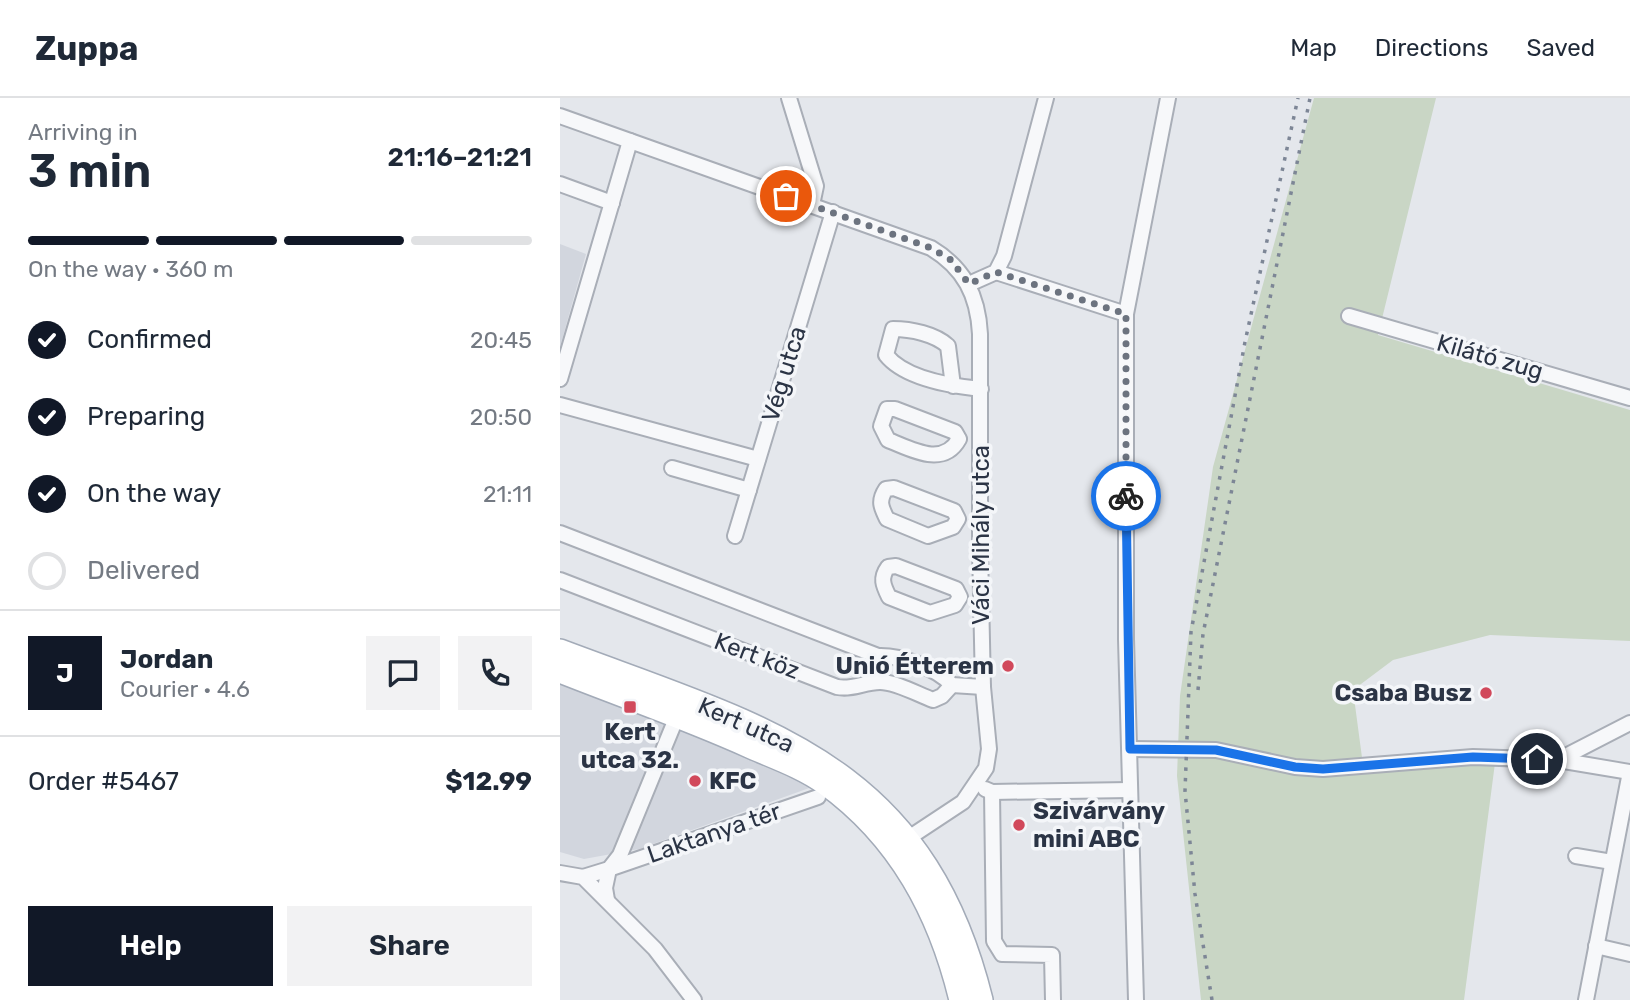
<!DOCTYPE html>
<meta charset="utf-8">
<style>
:root{--surface:#fff;--page:#f2f2f3;--text:#1f2937;--muted:#747a83;--line:#e0e1e3;--accent:#111827}
body{margin:0;font-family:Rubik,sans-serif;background:var(--page);color:var(--text);height:100vh;display:flex;flex-direction:column;font-size:26px;white-space:nowrap}
*{box-sizing:border-box;margin:0}
p{font-size:23px;color:var(--muted)}
.icon{flex:none;width:38px;height:38px;fill:none;stroke:currentColor;stroke-width:2;stroke-linecap:round;stroke-linejoin:round}
.map{position:relative;flex:1;overflow:hidden}
.side{display:flex;flex-direction:column;background:var(--surface);width:560px}
.side>*{flex:none}
.pin{position:absolute;display:grid;place-items:center;width:60px;height:60px;color:#fff;margin:-30px;border:4px solid #fff;border-radius:50%;box-shadow:0 2px 7px #0007}
.courier{position:absolute;display:grid;place-items:center;width:70px;height:70px;margin:-35px;border:5px solid #1a73e8;border-radius:50%;background:#fff;color:#222;box-shadow:0 2px 9px #0007}
.overview em{font-style:normal;font-weight:600}
.overview div{display:flex;flex-direction:column-reverse}
.overview{display:flex;align-items:center;justify-content:space-between;height:119px;padding:0 28px}
h1{font-size:46px;font-weight:600;line-height:52px}
.bar{display:grid;grid-template-columns:repeat(4,1fr);gap:10px 7px;align-content:center;height:84px;padding:0 28px}
.bar i{height:9px;border-radius:5px;background:var(--line)}
.bar .selected{background:var(--accent)}
.bar p{grid-column:span 4}
.line{display:flex;align-items:center;gap:18px;padding:0 28px;border-top:2px solid var(--line)}
.line div{flex:1}
.round{display:grid;place-items:center;flex:none;width:74px;height:74px;border-radius:0px;background:var(--page)}
ol{padding:0 28px;list-style:none}
li{display:flex;align-items:center;gap:21px;height:77px}
li p{margin-inline-start:auto}
li .icon{padding:7px;border-radius:50%;background:var(--accent);color:#fff;stroke-width:4}
li:last-child{color:var(--muted)}
li i{width:38px;height:38px;border:4px solid var(--line);border-radius:50%}
.cta{display:flex;gap:14px;margin-top:auto;padding:14px 28px}
.cta a{flex:1;height:80px;border-radius:0px;background:var(--accent);color:#fff;font-size:28px;font-weight:600;line-height:80px;text-align:center}
.cta a+a{background:var(--page);color:var(--text)}
header{display:flex;align-items:center;gap:42px;box-sizing:border-box;height:98px;padding:0 35px;background:var(--surface);border-bottom:2px solid var(--line)}
header strong{font-size:33px}
nav{display:flex;gap:38px;margin-inline-start:auto;font-size:24px}
main{display:flex;flex:1;min-height:0}
.map>svg:first-child{display:block}
</style>
<header>
<strong>Zuppa</strong>
<nav><a>Map</a><a>Directions</a><a>Saved</a></nav>
</header>
<main>
<section class="side">
<div class="overview"><div><h1>3 min</h1><p>Arriving in</p></div><em>21:16–21:21</em></div>
<div class="bar"><i class="selected"></i><i class="selected"></i><i class="selected"></i><i></i><p>On the way · 360 m</p></div>
<ol>
<li><svg class="icon" aria-label="check" viewBox="0 0 24 24"><path d="M5 12l5 5 9-10"/></svg>Confirmed<p>20:45</p></li>
<li><svg class="icon" aria-label="check" viewBox="0 0 24 24"><path d="M5 12l5 5 9-10"/></svg>Preparing<p>20:50</p></li>
<li><svg class="icon" aria-label="check" viewBox="0 0 24 24"><path d="M5 12l5 5 9-10"/></svg>On the way<p>21:11</p></li>
<li><i></i>Delivered</li>
</ol>
<div class="line" style="height:126px"><b class="round" style="background:var(--accent);color:#fff">J</b><div><b>Jordan</b><p>Courier · 4.6</p></div><a class="round"><svg class="icon" aria-label="chat" viewBox="0 0 24 24"><path d="M4 5h16v11H9l-5 4z"/></svg></a><a class="round"><svg class="icon" aria-label="phone" viewBox="0 0 24 24"><path d="M5 4h4l2 5-3 2q2 4 5 5l2-3 5 2v4C11 20 4 13 5 4z"/></svg></a></div>
<div class="line" style="height:91px"><div>Order #5467</div><b>$12.99</b></div>
<div class="cta"><a>Help</a><a>Share</a></div>
</section>
<div class="map">
<svg width="1070" height="902" viewBox="0 0 1070 902">
<rect width="100%" height="100%" fill="#e4e7ec"/>
<g fill="#d2d6de">
<polygon points="0,146 26,156 0,249"/>
<polygon points="0,579 207,659 252,689 79,751 24,761 0,754"/>
</g>
<polygon fill="#c9d6c5" points="754,0 876,0 818,237 1070,312 1070,543 930,537 833,562 793,592 803,667 935,665 904,902 641,902 617,678 620,598 653,369"/>
<g fill="none" stroke-linecap="round" stroke-linejoin="round">
<g stroke="#a9aeb7" stroke-width="18">
<g id="minor">
<polyline points="229,0 256,88 252,107"/>
<path d="M 0,18 L 371,150 C 404,170 418,197 420,236 L 420,451 L 423,589 L 429,651 L 426,670 L 403,704 L 341,745"/>
<polyline points="0,86 52,105"/>
<polyline points="436,174 566,216"/>
<polyline points="409,186 436,174 444,158 486,0"/>
<polyline points="789,218 1070,300"/>
<polyline points="0,281 70,43"/>
<path d="M 393,288 L 388,248 C 375,236 351,231 333,231 L 326,257 C 345,281 391,288 421,291"/>
<polyline points="0,307 198,361"/>
<path d="M 327,311 L 335,311 L 395,334 L 399,341 C 383,370 351,351 328,342 L 321,328 Z"/>
<polyline points="112,370 189,392"/>
<path d="M 334,390 L 394,413 L 398,421 L 393,429 L 368,438 L 327,421 C 321,409 318,403 326,391 Z"/>
<path d="M 0,435 L 318,558 C 340,557 377,570 392,587 L 423,589"/>
<polyline points="175,438 273,114"/>
<path d="M 336,468 L 396,491 L 400,499 L 395,507 L 370,515 L 329,499 C 323,487 320,480 328,469 Z"/>
<path d="M 0,482 L 277,589 C 293,592 304,584 320,584 C 336,584 357,596 373,602 L 382,598 L 392,587"/>
<polyline points="308,585 318,558"/>
<polyline points="570,651 656,652 735,669 763,671 913,659 998,662 1070,674"/>
<polyline points="998,662 1070,625"/>
<polyline points="425,691 432,694 570,692"/>
<polyline points="432,694 434,843 442,856 492,857 493,902"/>
<polyline points="1016,758 1052,764"/>
<polyline points="0,775 23,779 95,851 134,902"/>
<polyline points="23,779 49,771 60,757 120,611"/>
<polyline points="47,802 45,790 49,771 258,699"/>
<polyline points="1036,848 1070,856"/>
<polyline points="576,902 566,541 566,216 608,0"/>
<polyline points="1026,902 1070,674"/>
</g>
</g>
<g stroke="#a3abb8" stroke-width="26">
<g id="primary">
<path d="M 0,553 C 204,630 362,664 421,902"/>
<path d="M 0,573 C 63,598 127,620 189,648 C 214,659 243,669 265,685 C 340,739 380,815 401,902"/>
</g>
</g>
<use href="#minor" stroke="#f7f8fa" stroke-width="14"/>
<use href="#primary" stroke="#fff" stroke-width="23"/>
<g stroke="#7d8696" stroke-width="3.5" stroke-dasharray="3.5 7" stroke-linecap="butt">
<polyline points="638,592 643,536 750,0"/>
<polyline points="652,902 635,796 625,693 631,534 685,244 738,0"/>
</g>
</g>
<g fill="none" stroke-linecap="round" stroke-linejoin="round">
<polyline stroke="#6c737f" stroke-width="7" stroke-dasharray="0 12.6" points="226,98 371,150 391,162 409,186 436,174 566,216 566,398"/>
<polyline stroke="#1a73e8" stroke-width="9" points="566,398 570,651 656,652 735,669 763,671 913,659 977,661"/>
</g>
<g fill="#d1495b" stroke="#f4f6f9" stroke-width="2.5">
<circle cx="448" cy="568" r="7"/>
<circle cx="926" cy="595" r="7"/>
<rect x="63" y="602" width="14" height="14" rx="3.5"/>
<circle cx="135" cy="683" r="7"/>
<circle cx="459" cy="727" r="7"/>
</g>
<g text-anchor="middle" dominant-baseline="central" stroke-width="7" stroke-linejoin="round" paint-order="stroke">
<g font-size="24" fill="#2b3445" stroke="#f4f6f9">
<text transform="translate(930 259) rotate(16)">Kilátó zug</text>
<text transform="translate(224 276) rotate(-73)">Vég utca</text>
<text transform="translate(421 437) rotate(-90)">Váci Mihály utca</text>
<text transform="translate(197 558) rotate(21)">Kert köz</text>
<text transform="translate(186 627) rotate(24)">Kert utca</text>
<text transform="translate(154 735) rotate(-19)">Laktanya tér</text>
</g>
<g font-size="24" font-weight="bold" fill="#2b3445" stroke="#f4f6f9" text-anchor="end">
<text x="434" y="568">Unió Étterem</text>
<text x="912" y="595">Csaba Busz</text>
<text x="70" y="634" text-anchor="middle">Kert<tspan x="70" dy="28">utca 32.</tspan></text>
<text x="149" y="683" text-anchor="start">KFC</text>
<text x="473" y="713" text-anchor="start">Szivárvány<tspan x="473" dy="28">mini ABC</tspan></text>
</g>
</g>
</svg>
<div class="pin" style="left:226px;top:98px;background:#ea580c"><svg class="icon" aria-label="bag" viewBox="0 0 24 24"><path d="M5 8h14l-1 12H6zM9 8a3 3 0 0 1 6 0"/></svg></div>
<div class="pin" style="left:977px;top:661px;background:#1f2937"><svg class="icon" aria-label="home" viewBox="0 0 24 24"><path d="M3 11l9-7 9 7M6 9v11h12V9"/></svg></div>
<div class="courier" style="left:566px;top:398px"><svg class="icon" aria-label="bike" viewBox="0 0 24 24"><circle cx="6" cy="16" r="4"/><circle cx="18" cy="16" r="4"/><path d="M6 16l4-8h5l3 8M10 8l3 8H6M13 5h3"/></svg></div>
</div>
</main>
